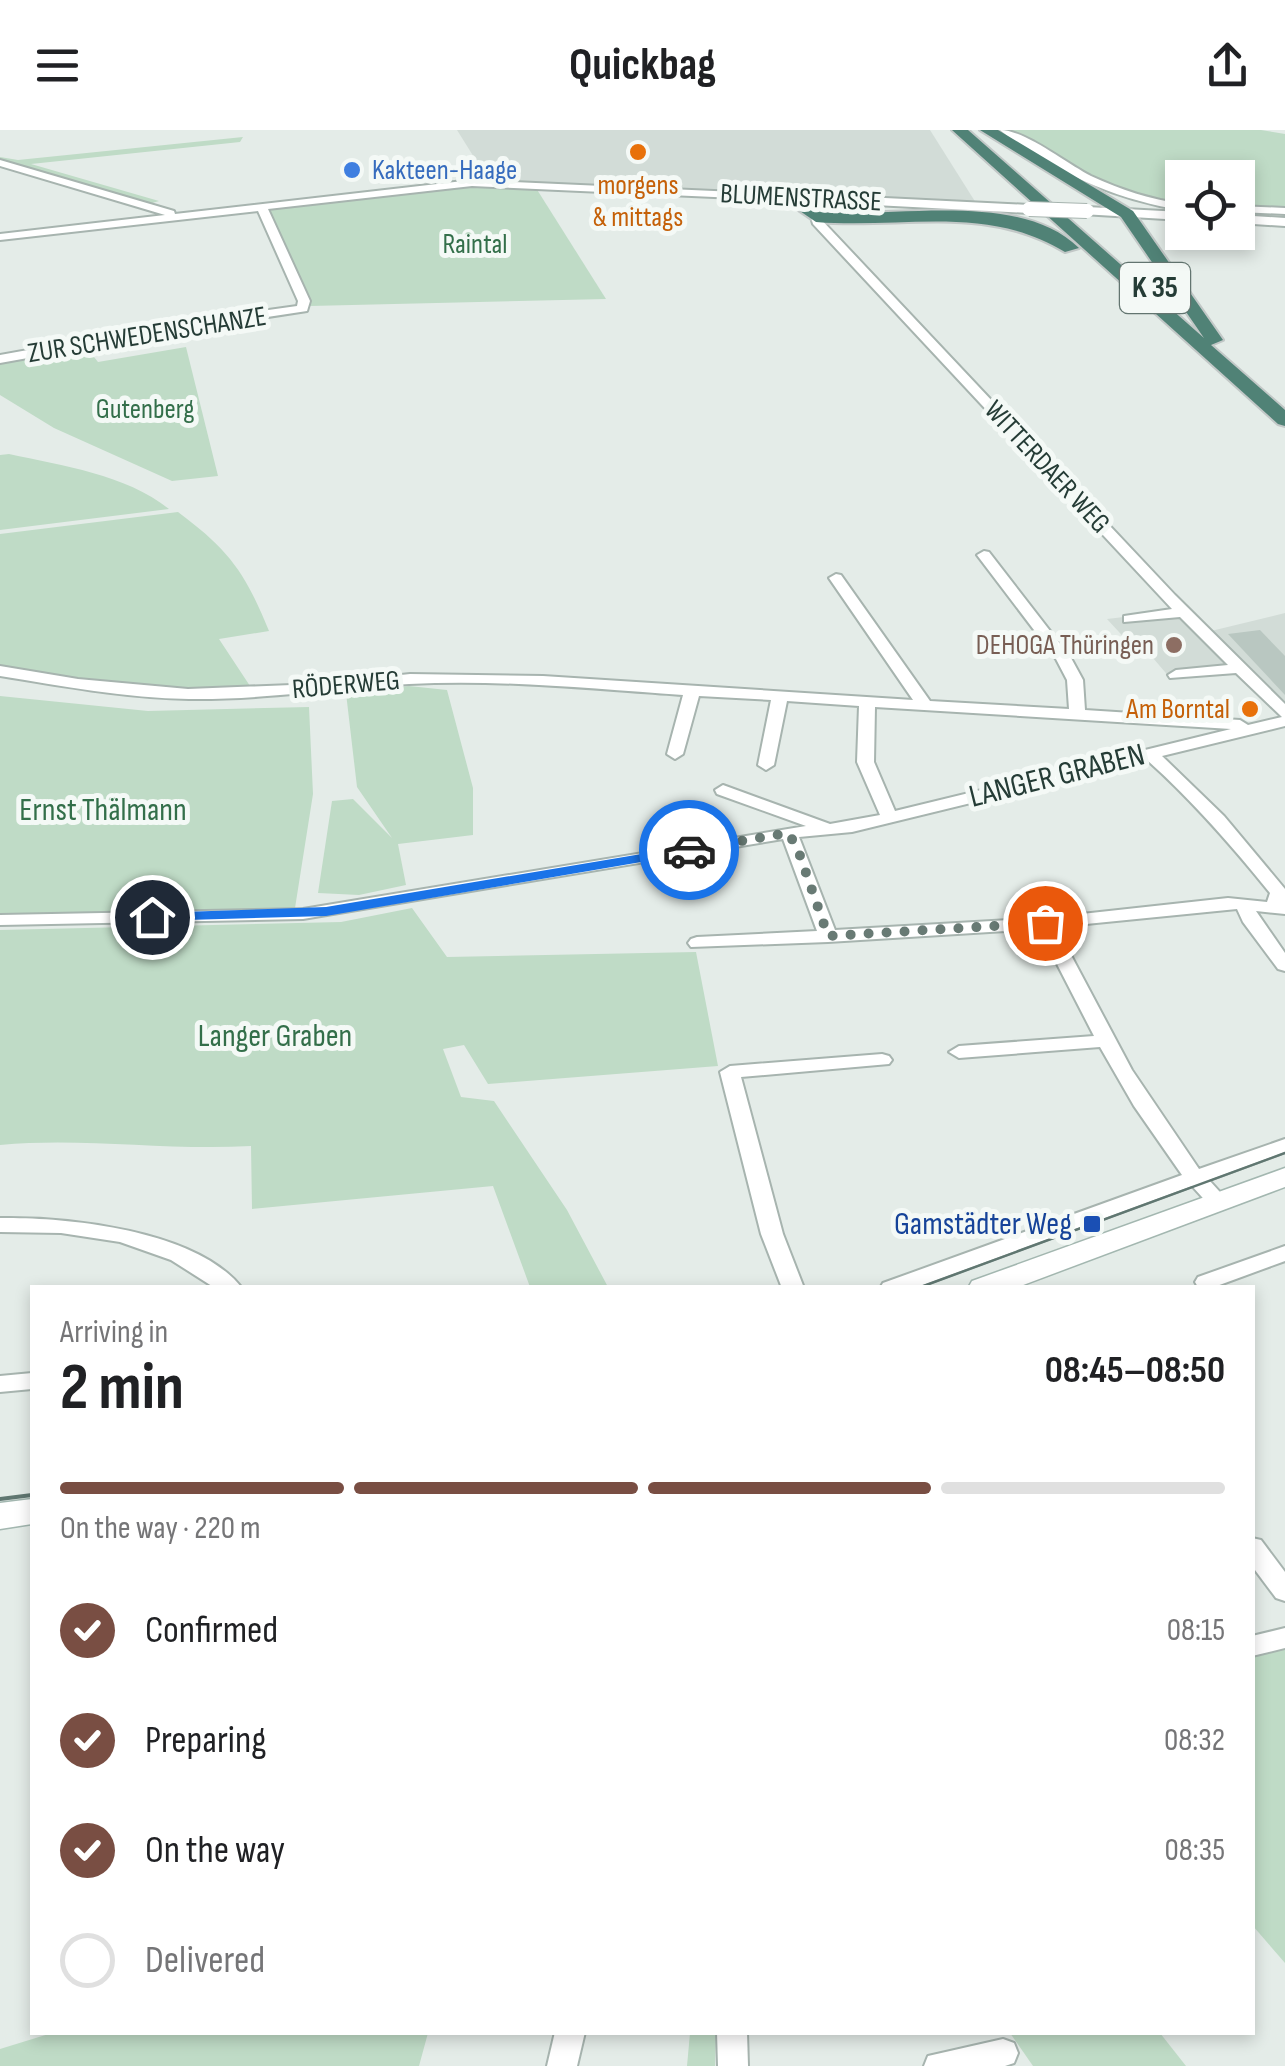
<!DOCTYPE html>
<meta charset="utf-8">
<style>
:root{--surface:#fff;--page:#f6f6f6;--text:#202124;--muted:#757577;--line:#e0e0e0;--accent:#794e43}
body{margin:0;font-family:"Sofia Sans Condensed",sans-serif;background:var(--page);color:var(--text);height:100vh;display:flex;flex-direction:column;font-size:38px;white-space:nowrap}
*{box-sizing:border-box;margin:0}
p{font-size:32px;color:var(--muted)}
.icon{flex:none;width:55px;height:55px;fill:none;stroke:currentColor;stroke-width:2;stroke-linecap:round;stroke-linejoin:round}
.map{position:relative;flex:1;overflow:hidden}
.side{position:absolute;left:30px;top:1155px;width:1225px;height:750px;display:flex;flex-direction:column;background:var(--surface);border-radius:0px;box-shadow:0 5px 15px #0003}
.side>*{flex:none}
.buttons{position:absolute;left:1165px;top:30px;display:grid;gap:20px}
.buttons a{display:grid;place-items:center;width:90px;height:90px;border-radius:0px;background:var(--surface);box-shadow:0 5px 15px #0003;font-size:50px}
.pin{position:absolute;display:grid;place-items:center;width:85px;height:85px;color:#fff;margin:-42px;border:5px solid #fff;border-radius:50%;box-shadow:0 2px 10px #0007}
.courier{position:absolute;display:grid;place-items:center;width:100px;height:100px;margin:-50px;border:8px solid #1a73e8;border-radius:50%;background:#fff;color:#222;box-shadow:0 2px 12px #0007}
.headline em{font-style:normal;font-weight:700}
.headline div{display:flex;flex-direction:column-reverse}
.headline{display:flex;align-items:center;justify-content:space-between;height:170px;padding:0 30px}
h1{font-size:65px;font-weight:700;line-height:75px}
.bar{display:grid;grid-template-columns:repeat(4,1fr);gap:15px 10px;align-content:center;height:120px;padding:0 30px}
.bar i{height:12px;border-radius:8px;background:var(--line)}
.bar .selected{background:var(--accent)}
.bar p{grid-column:span 4}
ol{padding:0 30px;list-style:none}
li{display:flex;align-items:center;gap:30px;height:110px}
li p{margin-inline-start:auto}
li .icon{padding:10px;border-radius:50%;background:var(--accent);color:#fff;stroke-width:4}
li:last-child{color:var(--muted)}
li i{width:55px;height:55px;border:5px solid var(--line);border-radius:50%}
header{display:flex;justify-content:space-between;align-items:center;height:130px;padding:0 30px;background:var(--surface);font-size:45px;font-weight:700}
.map>svg:first-child{display:block}
</style>
<header><svg class="icon" aria-label="menu" viewBox="0 0 24 24"><path d="M4 6h16M4 12h16M4 18h16"/></svg>Quickbag<svg class="icon" aria-label="share" viewBox="0 0 24 24"><path d="M12 15V3M7 8l5-5 5 5M5 13v7h14v-7"/></svg></header>
<div class="map">
<svg width="1285" height="1936" viewBox="0 0 1285 1936">
<rect width="100%" height="100%" fill="#e4ece8"/>
<g fill="#d2dcd7">
<polygon points="457,0 930,0 976,73 522,53 487,48"/>
<polygon points="1174,481 1233,541 1171,549 1141,514 1131,515 1107,489"/>
<polygon points="1285,483 1285,574 1211,501"/>
</g>
<g fill="#bfdbc6">
<path d="M 1012,0 L 1261,0 L 1285,4 L 1285,78 L 1238,75 L 1238,48 L 1182,48 L 1182,72 C 1121,67 1062,33 1012,0 Z"/>
<polygon points="243,7 240,12 31,34 159,71 149,74 0,31 0,27 18,30"/>
<polygon points="481,55 536,58 606,169 310,176 267,78"/>
<polygon points="86,217 98,232 186,217 218,346 172,351 54,298 0,265 0,233"/>
<path d="M 9,324 C 63,336 125,344 169,379 L 0,400 L 0,325 Z"/>
<path d="M 178,382 C 229,420 245,442 269,501 L 219,509 L 250,556 C 166,561 83,551 0,537 L 0,404 Z"/>
<polygon points="409,556 447,560 473,658 473,705 398,714 406,755 359,765 318,763 332,671 353,669 392,708 357,657 346,563"/>
<polygon points="0,566 148,581 309,577 313,664 295,778 0,785"/>
<path d="M 412,778 L 447,827 L 696,822 L 718,936 L 488,954 L 464,915 L 443,919 L 461,967 L 494,971 L 567,1080 L 608,1157 L 530,1157 L 493,1056 L 252,1079 L 251,1016 C 167,1021 83,1007 0,1015 L 0,800 L 341,792 Z"/>
<polygon points="1285,1517 1285,1833 1253,1796 1252,1527"/>
<polygon points="52,1903 52,1902 428,1903 419,1936 0,1936 0,1919"/>
<polygon points="690,1903 716,1903 715,1936 687,1936"/>
<polygon points="1010,1903 1160,1903 1186,1936 1033,1936"/>
</g>
<polygon fill="#b9c7c1" points="1260,500 1285,526 1285,565 1228,504"/>
<g fill="none" stroke-linecap="round" stroke-linejoin="round">
<g stroke="#a7b4af" stroke-width="4">
<g id="minor">
<path d="M 1000,0 C 1025,0 1067,34 1091,46 C 1121,60 1150,69 1182,74 L 1182,80 C 1119,71 1050,41 1000,0 Z"/>
<polygon points="0,30 174,81 175,84 472,50 803,65 808,68 803,71 472,56 268,79 310,171 307,181 183,200 0,233 0,225 183,192 297,176 298,171 258,81 0,110 0,104 165,85 0,36"/>
<polygon points="1238,76 1285,78 1285,84 1238,82"/>
<path d="M 816,84 L 1175,465 L 1285,574 L 1285,596 L 1162,626 L 1224,686 L 1285,759 L 1285,784 L 1256,781 L 1285,823 L 1285,841 L 1278,839 L 1243,792 L 1237,779 L 1056,797 L 1132,940 L 1199,1039 L 1285,1009 L 1285,1022 L 1209,1050 L 1229,1072 L 1225,1077 L 1211,1077 L 1192,1056 L 915,1158 L 880,1158 L 883,1153 L 1182,1045 L 1134,976 L 1100,917 L 959,928 L 949,922 L 959,916 L 1094,906 L 1039,799 L 828,812 L 691,817 L 688,813 L 691,809 L 697,807 L 817,801 L 783,709 L 303,789 L 0,795 L 0,785 L 303,779 L 806,696 L 717,664 L 715,660 L 723,655 L 830,694 L 880,685 L 857,632 L 859,576 L 787,571 L 774,635 L 766,640 L 758,635 L 771,570 L 699,566 L 683,624 L 675,629 L 667,624 L 683,565 C 593,559 500,549 409,554 C 336,558 263,570 189,569 C 126,568 62,556 0,546 L 0,536 L 78,549 L 188,559 L 317,554 L 410,544 L 543,546 L 913,570 L 829,448 L 836,444 L 841,445 L 930,571 L 1069,579 L 1067,550 L 1056,529 L 977,425 L 984,421 L 989,422 L 1071,528 L 1083,550 L 1085,580 L 1240,590 L 1248,595 L 1282,587 L 1236,543 L 1170,548 L 1168,545 L 1176,540 L 1228,535 L 1180,487 L 1124,492 L 1124,486 L 1172,479 L 813,94 L 811,87 ZM 875,577 L 1231,599 L 895,681 L 874,632 ZM 1147,630 C 1192,670 1232,716 1270,763 L 1267,772 L 1228,768 L 1045,788 L 835,800 L 799,707 L 852,702 Z"/>
<polygon points="882,924 889,926 892,930 889,934 741,947 783,1104 804,1158 782,1158 761,1104 720,942 730,936"/>
<path d="M 0,1088 C 68,1087 197,1100 242,1158 L 215,1158 L 171,1130 L 120,1112 L 61,1103 L 0,1102 Z"/>
<polygon points="1285,1116 1285,1131 1214,1157 1198,1157 1195,1152 1198,1147"/>
<polygon points="32,1243 32,1259 0,1262 0,1246"/>
<polygon points="1252,1408 1261,1410 1285,1442 1285,1471 1276,1468 1252,1436"/>
<polygon points="1285,1498 1285,1518 1252,1526 1252,1506"/>
<polygon points="555,1902 585,1902 577,1936 547,1936"/>
<polygon points="717,1902 747,1902 748,1936 718,1936"/>
<polygon points="1003,1909 1014,1913 1018,1923 1014,1933 1005,1936 924,1936 928,1926"/>
</g>
</g>
<g stroke="#a7b4af" stroke-width="4">
<g id="tertiary">
<polygon points="803,64 1029,75 1036,79 1029,83 798,71 798,65"/>
<polygon points="1087,77 1182,82 1182,90 1082,84 1080,81"/>
<polygon points="1238,85 1285,88 1285,96 1238,93"/>
</g>
</g>
<g stroke="#a3b7b0" stroke-width="3">
<g id="secondary">
<polygon points="1285,1038 1285,1057 1015,1158 968,1158 972,1151"/>
<polygon points="32,1369 32,1394 0,1399 0,1373"/>
</g>
</g>
<g stroke="#c2c8c7" stroke-width="4">
<g id="trunk">
<polygon points="952,0 968,0 1204,208 1121,87 980,0 998,0 1133,81 1223,210 1211,215 1285,280 1285,296 1278,294"/>
<path d="M 797,65 L 809,65 L 813,77 L 820,82 C 897,88 1020,60 1079,118 L 1065,122 C 986,74 904,99 816,92 L 797,79 Z"/>
</g>
</g>
<use href="#minor" fill="#fff" fill-rule="evenodd"/>
<use href="#tertiary" fill="#fff" fill-rule="evenodd"/>
<use href="#secondary" fill="#fff" fill-rule="evenodd"/>
<use href="#trunk" fill="#508276" fill-rule="evenodd"/>
<polyline stroke="#607771" stroke-width="2.5" points="918,1158 1285,1023"/>
<polyline stroke="#607771" stroke-width="4" points="0,1369 32,1365"/>
<g stroke="#a7b4af" stroke-width="16" stroke-linecap="butt">
<polyline id="tertiary-bridge" points="1029,79 1087,81"/>
</g>
<use href="#tertiary-bridge" stroke="#fff" stroke-width="14"/>
</g>
<polygon fill="#1a73e8" points="689,716 694,717 694,723 326,786 152,791 144,787 152,783 326,777"/>
<g fill="none" stroke-linecap="round" stroke-linejoin="round">
<polyline stroke="#687a74" stroke-width="10" stroke-dasharray="0 18" points="689,720 788,703 797,717 828,806 1045,793"/>
</g>
<g fill="#e8710a" stroke="#f4f9f6" stroke-width="4">
<circle cx="638" cy="22" r="10"/>
<circle cx="1250" cy="579" r="10"/>
</g>
<circle fill="#3f7fe0" stroke="#f4f9f6" stroke-width="4" cx="352" cy="40" r="10"/>
<circle fill="#8d6e63" stroke="#f4f9f6" stroke-width="4" cx="1174" cy="515" r="10"/>
<rect fill="#1a4fb4" stroke="#f4f9f6" stroke-width="4" x="1082" y="1084" width="20" height="20" rx="5"/>
<g text-anchor="middle" dominant-baseline="central" stroke-width="10" stroke-linejoin="round" paint-order="stroke">
<g font-size="28" fill="#366cbe" stroke="#f4f9f6" text-anchor="start">
<text x="372" y="40">Kakteen-Haage</text>
</g>
<g font-size="28" fill="#c56008" stroke="#f4f9f6">
<text x="638" y="55">morgens<tspan x="638" dy="32">&amp; mittags</tspan></text>
<text x="1230" y="579" text-anchor="end">Am Borntal</text>
</g>
<g font-size="28" fill="#253c36" stroke="#f4f9f6">
<text transform="translate(801 68) rotate(3)">BLUMENSTRASSE</text>
<text transform="translate(147 205) rotate(-9)">ZUR SCHWEDENSCHANZE</text>
<text transform="translate(1047 337) rotate(47)">WITTERDAER WEG</text>
<text transform="translate(346 555) rotate(-5)">RÖDERWEG</text>
</g>
<g font-size="28" fill="#336f4a" stroke="#f4f9f6">
<text x="475" y="114">Raintal</text>
<text x="145" y="279">Gutenberg</text>
</g>
<g font-size="28" fill="#785e54" stroke="#f4f9f6" text-anchor="end">
<text x="1154" y="515">DEHOGA Thüringen</text>
</g>
<rect fill="#f4f9f6" stroke="#637570" stroke-width="2.5" x="1120" y="133" width="70" height="50" rx="8"/>
<g font-size="30" font-weight="bold" fill="#253c36">
<text x="1155" y="158">K 35</text>
</g>
<g font-size="32" fill="#253c36" stroke="#f4f9f6">
<text transform="translate(1057 646) rotate(-14)">LANGER GRABEN</text>
</g>
<g font-size="32" fill="#336f4a" stroke="#f4f9f6">
<text x="103" y="680">Ernst Thälmann</text>
<text x="275" y="906">Langer Graben</text>
</g>
<g font-size="32" fill="#164399" stroke="#f4f9f6" text-anchor="end">
<text x="1072" y="1094">Gamstädter Weg</text>
</g>
</g>
</svg>
<div class="buttons">
<a><svg class="icon" aria-label="locate" viewBox="0 0 24 24"><circle cx="12" cy="12" r="6"/><path d="M12 2v4M12 18v4M2 12h4M18 12h4"/></svg></a>
</div>
<div class="pin" style="left:1045px;top:793px;background:#ea580c"><svg class="icon" aria-label="bag" viewBox="0 0 24 24"><path d="M5 8h14l-1 12H6zM9 8a3 3 0 0 1 6 0"/></svg></div>
<div class="pin" style="left:152px;top:787px;background:#1f2937"><svg class="icon" aria-label="home" viewBox="0 0 24 24"><path d="M3 11l9-7 9 7M6 9v11h12V9"/></svg></div>
<div class="courier" style="left:689px;top:720px"><svg class="icon" aria-label="car" viewBox="0 0 24 24"><path d="M5 17H2v-5l4-1 3-4h7l3 4 3 1v5h-3M9 17h6M6 11h13"/><circle cx="7" cy="17" r="2"/><circle cx="17" cy="17" r="2"/></svg></div>
<section class="side">
<div class="headline"><div><h1>2 min</h1><p>Arriving in</p></div><em>08:45–08:50</em></div>
<div class="bar"><i class="selected"></i><i class="selected"></i><i class="selected"></i><i></i><p>On the way · 220 m</p></div>
<ol>
<li><svg class="icon" aria-label="check" viewBox="0 0 24 24"><path d="M5 12l5 5 9-10"/></svg>Confirmed<p>08:15</p></li>
<li><svg class="icon" aria-label="check" viewBox="0 0 24 24"><path d="M5 12l5 5 9-10"/></svg>Preparing<p>08:32</p></li>
<li><svg class="icon" aria-label="check" viewBox="0 0 24 24"><path d="M5 12l5 5 9-10"/></svg>On the way<p>08:35</p></li>
<li><i></i>Delivered</li>
</ol>
</section>
</div>
